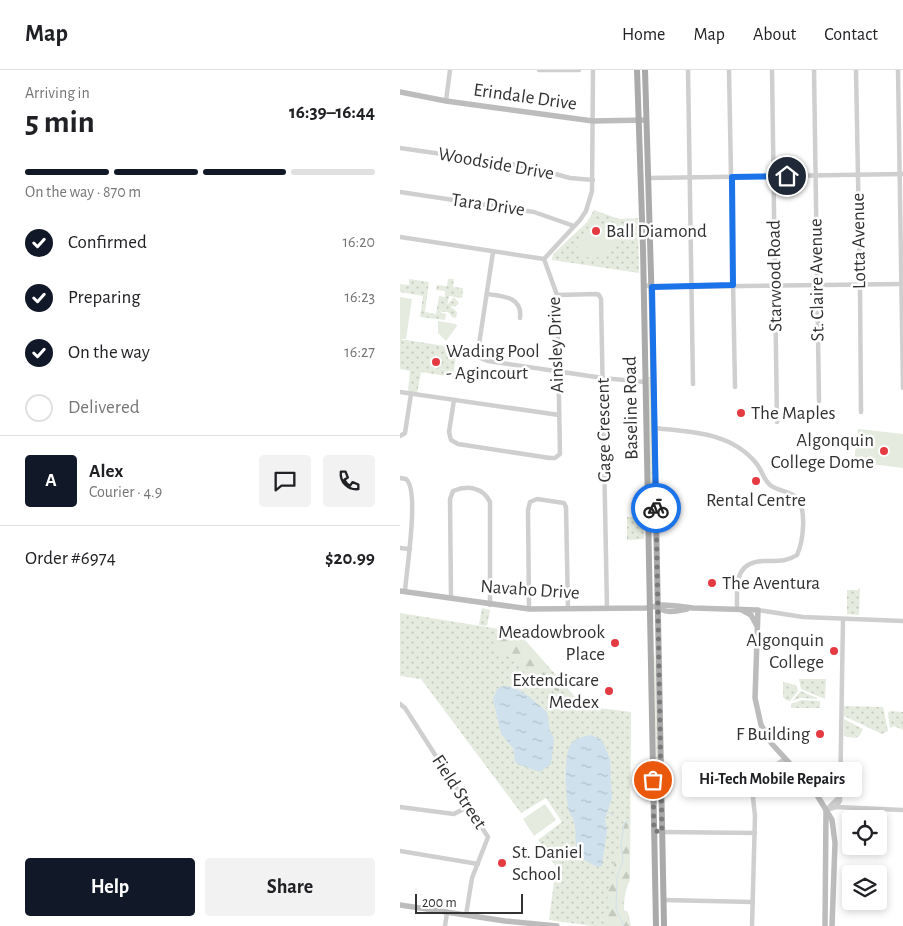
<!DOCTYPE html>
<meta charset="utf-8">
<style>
:root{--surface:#fff;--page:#f2f2f2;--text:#202124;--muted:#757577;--line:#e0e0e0;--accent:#111827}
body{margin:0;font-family:"Alegreya Sans",sans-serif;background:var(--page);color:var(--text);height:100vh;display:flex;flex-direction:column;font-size:19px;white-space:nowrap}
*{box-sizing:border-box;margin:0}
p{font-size:16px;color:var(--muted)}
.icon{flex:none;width:28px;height:28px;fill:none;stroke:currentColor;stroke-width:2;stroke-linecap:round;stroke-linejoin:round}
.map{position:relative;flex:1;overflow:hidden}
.details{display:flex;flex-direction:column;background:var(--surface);width:400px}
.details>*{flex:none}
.controls{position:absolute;left:442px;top:740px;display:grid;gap:10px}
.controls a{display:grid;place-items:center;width:45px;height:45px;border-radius:5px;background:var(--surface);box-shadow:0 2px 8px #0003;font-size:25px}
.scale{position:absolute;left:15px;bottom:12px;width:108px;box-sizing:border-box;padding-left:5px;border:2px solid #323232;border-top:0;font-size:14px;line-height:18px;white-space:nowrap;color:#323232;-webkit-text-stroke:4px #fff;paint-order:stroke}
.pin{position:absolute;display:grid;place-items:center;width:42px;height:42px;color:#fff;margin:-21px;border:2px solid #fff;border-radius:50%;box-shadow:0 1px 5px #0007}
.courier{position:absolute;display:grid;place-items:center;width:50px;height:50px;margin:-25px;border:4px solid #1a73e8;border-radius:50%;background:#fff;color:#222;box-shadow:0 1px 6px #0007}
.bubble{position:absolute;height:35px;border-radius:5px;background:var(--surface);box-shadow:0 2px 8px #0003;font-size:16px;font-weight:600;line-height:35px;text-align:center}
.overview em{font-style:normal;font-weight:600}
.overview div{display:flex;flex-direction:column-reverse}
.overview{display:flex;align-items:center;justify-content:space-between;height:85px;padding:0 25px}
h1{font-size:32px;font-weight:600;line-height:38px}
.bar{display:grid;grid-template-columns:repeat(4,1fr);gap:8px 5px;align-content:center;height:60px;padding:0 25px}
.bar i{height:6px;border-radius:4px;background:var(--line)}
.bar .current{background:var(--accent)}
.bar p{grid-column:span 4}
.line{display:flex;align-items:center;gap:12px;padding:0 25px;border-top:1px solid var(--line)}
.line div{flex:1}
.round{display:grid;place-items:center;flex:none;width:52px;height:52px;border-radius:5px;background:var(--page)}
ol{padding:0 25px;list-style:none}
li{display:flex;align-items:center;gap:15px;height:55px}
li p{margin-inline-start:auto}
li .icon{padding:5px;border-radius:50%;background:var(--accent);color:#fff;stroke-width:4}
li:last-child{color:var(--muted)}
li i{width:28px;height:28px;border:2px solid var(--line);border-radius:50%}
.action{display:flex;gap:10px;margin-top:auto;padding:10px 25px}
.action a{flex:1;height:58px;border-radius:5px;background:var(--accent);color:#fff;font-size:20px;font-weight:600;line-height:58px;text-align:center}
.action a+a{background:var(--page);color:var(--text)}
header{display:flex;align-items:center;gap:30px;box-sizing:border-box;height:70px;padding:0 25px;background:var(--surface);border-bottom:1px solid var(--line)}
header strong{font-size:24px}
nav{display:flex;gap:28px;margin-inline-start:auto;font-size:18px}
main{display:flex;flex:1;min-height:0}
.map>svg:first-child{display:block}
</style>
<header>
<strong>Map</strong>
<nav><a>Home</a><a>Map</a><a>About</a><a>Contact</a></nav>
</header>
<main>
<section class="details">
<div class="overview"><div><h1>5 min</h1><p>Arriving in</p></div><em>16:39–16:44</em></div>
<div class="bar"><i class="current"></i><i class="current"></i><i class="current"></i><i></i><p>On the way · 870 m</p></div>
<ol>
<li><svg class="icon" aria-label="check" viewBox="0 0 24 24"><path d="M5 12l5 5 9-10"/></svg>Confirmed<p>16:20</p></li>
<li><svg class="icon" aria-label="check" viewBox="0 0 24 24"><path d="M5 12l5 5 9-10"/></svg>Preparing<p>16:23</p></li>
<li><svg class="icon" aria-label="check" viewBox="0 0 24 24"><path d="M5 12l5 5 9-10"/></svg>On the way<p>16:27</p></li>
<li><i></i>Delivered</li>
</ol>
<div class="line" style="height:90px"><b class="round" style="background:var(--accent);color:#fff">A</b><div><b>Alex</b><p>Courier · 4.9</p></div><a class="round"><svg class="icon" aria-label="chat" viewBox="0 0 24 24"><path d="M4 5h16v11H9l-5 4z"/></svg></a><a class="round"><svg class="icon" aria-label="phone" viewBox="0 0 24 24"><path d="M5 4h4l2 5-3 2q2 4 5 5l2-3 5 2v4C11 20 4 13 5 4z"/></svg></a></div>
<div class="line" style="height:65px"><div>Order #6974</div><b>$20.99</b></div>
<div class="action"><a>Help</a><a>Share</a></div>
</section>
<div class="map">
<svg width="503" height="856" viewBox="0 0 503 856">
<defs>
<pattern id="grass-dots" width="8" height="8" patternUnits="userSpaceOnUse" patternTransform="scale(1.25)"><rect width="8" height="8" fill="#e5ebde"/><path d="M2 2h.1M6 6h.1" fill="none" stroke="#c5cabf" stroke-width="1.8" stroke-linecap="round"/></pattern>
<pattern id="forest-firs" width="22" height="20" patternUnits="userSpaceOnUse" patternTransform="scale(1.25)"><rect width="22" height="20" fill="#e5ebde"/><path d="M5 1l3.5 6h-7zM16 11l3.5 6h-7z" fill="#c5cabf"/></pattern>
<pattern id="water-ripples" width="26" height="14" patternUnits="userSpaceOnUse" patternTransform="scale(1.25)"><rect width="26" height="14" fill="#cfe1ed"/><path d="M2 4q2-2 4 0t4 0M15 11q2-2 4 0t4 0" fill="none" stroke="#b2c2cc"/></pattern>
</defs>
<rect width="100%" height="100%" fill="#fff"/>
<g fill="url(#grass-dots)">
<polygon points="194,140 219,149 238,148 239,203 152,190 153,184 187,152"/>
<polygon points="9,209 29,212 25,242 36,244 39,226 45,227 45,221 36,220 37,215 47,216 48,209 54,209 53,217 63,218 62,228 49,226 48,233 46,233 48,234 54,227 59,233 55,237 53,236 51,237 57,242 56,248 52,247 48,242 42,242 41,239 41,243 46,244 45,250 20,247 23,226 0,222 0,214 9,215"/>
<polygon points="0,269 57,278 53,307 21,302 17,324 8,322 10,301 0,299"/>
<polygon points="248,307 251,307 253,458 251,445"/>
<polygon points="227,447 243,447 244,469 227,470"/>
<polygon points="459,518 460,518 459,545 447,544 447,520 458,520"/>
<polygon points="82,538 90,540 87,556 79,555"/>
<path d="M 0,543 L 118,562 L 183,636 L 231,642 L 230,810 C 225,820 224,829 224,840 L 228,842 L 231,856 L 192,856 L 149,850 L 156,797 L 138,770 L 162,752 L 146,728 L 121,743 L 21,609 L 0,606 Z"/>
<polygon points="254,580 256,598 258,710 256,710"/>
<polygon points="399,609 426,609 425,629 401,619"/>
<polygon points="383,612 396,615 398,621 390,631 386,630 383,627"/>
<polygon points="401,621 417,628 417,629 400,628 392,631"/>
<polygon points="401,630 420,631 420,638 391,638 391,634"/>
<polygon points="444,636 483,637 488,661 482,664 444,646"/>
<polygon points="490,641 503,642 503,660 494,656 490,658 488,643"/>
<path d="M 444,649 L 463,659 C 458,671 455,668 444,666 Z"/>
</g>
<g fill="url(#forest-firs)">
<path d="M 118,563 L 146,595 L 159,616 L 159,622 L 136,611 L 135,604 C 127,599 121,592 113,587 C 103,581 93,589 93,567 L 112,566 Z"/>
<path d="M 226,751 L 228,755 L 230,806 L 224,818 L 223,833 L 223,840 L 228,845 L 229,856 C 218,856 207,856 199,848 L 209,839 L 207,823 L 214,803 L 214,792 L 217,785 L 219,773 L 218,757 Z"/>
</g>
<g fill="#e5ebde">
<path d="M 192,151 L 221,171 C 208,188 193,192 174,183 Z"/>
<polygon points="0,227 12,229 6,269 0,269"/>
<polygon points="38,251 56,254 57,256 46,271 38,263"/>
<polygon points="458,359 503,364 503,398 454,392"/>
<polygon points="145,734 156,750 134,766 123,749"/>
</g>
<g fill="url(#water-ripples)">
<path d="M 103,616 C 120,616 134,631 147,642 L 150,662 L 153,666 L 154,671 L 151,694 L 140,702 L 117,694 L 115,691 L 113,678 L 101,664 L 93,629 L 97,619 Z"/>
<path d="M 191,665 L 202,670 L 210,689 L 212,728 L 205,749 L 207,761 L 202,795 L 200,797 C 190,794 181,790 177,779 C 174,770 177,761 174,752 C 173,747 169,743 168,738 C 166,724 163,686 171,674 C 175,668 185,666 191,665 Z"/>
</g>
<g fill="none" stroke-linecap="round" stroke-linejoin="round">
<g stroke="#cfe1ed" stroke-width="1">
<polyline points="208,742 213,745"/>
<polyline points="224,856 216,839 217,808 223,790 221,774 224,754 229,750"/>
</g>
<g stroke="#cfcfcf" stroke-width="4.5">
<polyline points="139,0 179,0"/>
<polyline points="288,0 293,314"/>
<polyline points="329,0 335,317"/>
<polyline points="372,0 377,352"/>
<polyline points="414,0 419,331"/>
<polyline points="456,0 460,214 461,342"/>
<polyline points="498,0 503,318"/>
<polyline points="46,31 50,0"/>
<polyline points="0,78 130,97 170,108 193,110"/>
<polyline points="248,108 503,104"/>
<polyline points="0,122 134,142 174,156"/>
<polyline points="0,167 144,189"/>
<polyline points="93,182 78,281 80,288 88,291 203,308 245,312"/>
<polyline points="144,189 180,150 186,141 192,121 193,0"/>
<polyline points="244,215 254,217 503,214"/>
<path d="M 87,224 C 103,226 123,227 120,248"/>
<polyline points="157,225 196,224 199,225 201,229 207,538"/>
<polyline points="0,322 159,345"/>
<polyline points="54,330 49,362 51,370 58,374 150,388 155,388 160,384 157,225 144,189"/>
<path d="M 254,358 C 291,362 331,362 356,393 C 362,400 363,409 370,415 C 378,421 388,421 395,426 C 408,437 403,472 397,485 C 388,491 380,491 370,491 C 334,489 337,512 337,540"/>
<polyline points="0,366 5,363 11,324"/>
<path d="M 0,408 L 6,409 C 20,420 6,502 5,522"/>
<polyline points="0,478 10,479"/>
<path d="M 51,528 L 50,429 L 53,421 C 67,415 83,417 90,432 L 90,535"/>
<polyline points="129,539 128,440 130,432 137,429 164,433 166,437 168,539"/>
<polyline points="358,540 403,547 503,551"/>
<polyline points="0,634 5,638 88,767 72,808 66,845"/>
<polyline points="371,698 385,689"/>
<polyline points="0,737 54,744 69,736"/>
<polyline points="436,737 503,740"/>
<polyline points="426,740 436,737 440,731 443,549"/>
<polyline points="426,740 439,727"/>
<polyline points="262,762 355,763"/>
<polyline points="0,781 78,794"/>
<polyline points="263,830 353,832"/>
<polyline points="45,856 47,843"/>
<polyline points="352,856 355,746 350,700 371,698 395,699"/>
</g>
<g stroke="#bcbcbc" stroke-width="5.5">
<polyline points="0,22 46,31 193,51 246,50"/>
<polyline points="0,521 129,539 246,538 263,535 277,536 293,538 358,540 355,628 361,655 372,674 414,720 432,750 435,773 432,856"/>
<path d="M 258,537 C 266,544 277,541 287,539"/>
<polyline points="342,540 351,545 357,556"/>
<polyline points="0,835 105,851 157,856"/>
<polyline points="425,856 426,742"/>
</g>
<g stroke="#aaa" stroke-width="6">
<polyline points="237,0 243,178 256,856"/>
<polyline points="245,0 252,239 264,856"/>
</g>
</g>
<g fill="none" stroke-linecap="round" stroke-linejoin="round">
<polyline stroke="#7a7a7a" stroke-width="5" stroke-dasharray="0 9" points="253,710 254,761 262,762 256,438"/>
<polyline stroke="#1a73e8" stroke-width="6" points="256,438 252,217 333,215 332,107 387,106"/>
</g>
<g fill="#e43a42" stroke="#fff" stroke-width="2">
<circle cx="196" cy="161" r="5"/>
<circle cx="36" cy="292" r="5"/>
<circle cx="341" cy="343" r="5"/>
<circle cx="484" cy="381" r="5"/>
<circle cx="356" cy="411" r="5"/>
<circle cx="312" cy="513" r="5"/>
<circle cx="215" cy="573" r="5"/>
<circle cx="434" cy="581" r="5"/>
<circle cx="209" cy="621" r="5"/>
<circle cx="420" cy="664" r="5"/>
<circle cx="102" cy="793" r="5"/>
</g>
<g text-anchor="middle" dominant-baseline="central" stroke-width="5" stroke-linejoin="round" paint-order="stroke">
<g font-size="19" fill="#323232" stroke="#fff">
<text transform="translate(125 27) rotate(8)">Erindale Drive</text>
<text transform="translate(96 94) rotate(10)">Woodside Drive</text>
<text transform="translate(88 135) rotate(8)">Tara Drive</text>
<text transform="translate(459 171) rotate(-91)">Lotta Avenue</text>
<text transform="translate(375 206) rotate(-91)">Starwood Road</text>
<text transform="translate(417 210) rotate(-91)">St. Claire Avenue</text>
<text transform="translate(156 275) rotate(-92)">Ainsley Drive</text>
<text transform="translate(231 338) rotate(-91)">Baseline Road</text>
<text transform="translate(204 360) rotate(-91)">Gage Crescent</text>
<text transform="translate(130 520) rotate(4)">Navaho Drive</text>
<text transform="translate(59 722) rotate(57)">Field Street</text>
</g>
<g font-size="19" fill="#323232" stroke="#fff" text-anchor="start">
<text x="206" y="161">Ball Diamond</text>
<text x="46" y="281">Wading Pool<tspan x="46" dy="22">- Agincourt</tspan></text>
<text x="351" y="343">The Maples</text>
<text x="474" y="370" text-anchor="end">Algonquin<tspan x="474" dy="22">College Dome</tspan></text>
<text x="356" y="430" text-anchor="middle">Rental Centre</text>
<text x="322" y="513">The Aventura</text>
<text x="205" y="562" text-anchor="end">Meadowbrook<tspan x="205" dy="22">Place</tspan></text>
<text x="424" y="570" text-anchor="end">Algonquin<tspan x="424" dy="22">College</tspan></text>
<text x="199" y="610" text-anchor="end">Extendicare<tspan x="199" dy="22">Medex</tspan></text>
<text x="410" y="664" text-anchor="end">F Building</text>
<text x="112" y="782">St. Daniel<tspan x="112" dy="22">School</tspan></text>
</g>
</g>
</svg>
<div class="controls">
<a><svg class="icon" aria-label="locate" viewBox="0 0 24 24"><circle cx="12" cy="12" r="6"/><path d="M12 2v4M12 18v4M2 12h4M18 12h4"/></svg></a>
<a><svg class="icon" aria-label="layers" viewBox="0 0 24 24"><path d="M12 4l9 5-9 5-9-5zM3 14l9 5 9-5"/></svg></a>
</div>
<div class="scale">200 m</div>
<div class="pin" style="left:253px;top:710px;background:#ea580c"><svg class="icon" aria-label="bag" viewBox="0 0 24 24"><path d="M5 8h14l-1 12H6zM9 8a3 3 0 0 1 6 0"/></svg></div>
<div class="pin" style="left:387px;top:106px;background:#1f2937"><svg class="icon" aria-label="home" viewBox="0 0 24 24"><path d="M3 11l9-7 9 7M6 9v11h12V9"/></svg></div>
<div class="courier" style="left:256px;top:438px"><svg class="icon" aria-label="bike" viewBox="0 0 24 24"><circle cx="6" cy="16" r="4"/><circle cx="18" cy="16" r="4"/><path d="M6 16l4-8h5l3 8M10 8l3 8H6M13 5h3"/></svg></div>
<div class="bubble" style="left:282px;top:692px;width:180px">Hi-Tech Mobile Repairs</div>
</div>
</main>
